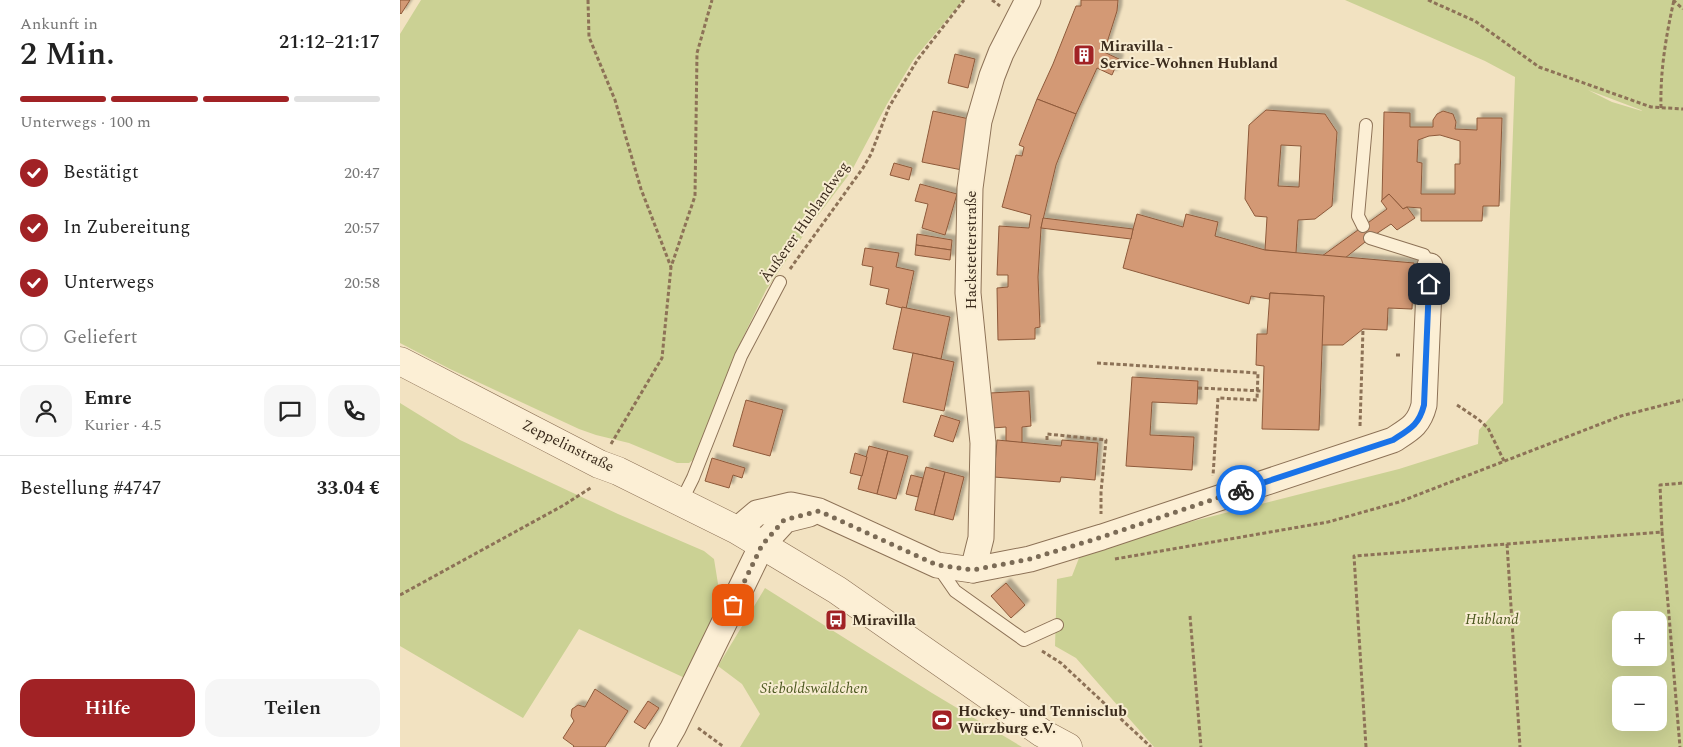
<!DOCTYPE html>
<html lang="de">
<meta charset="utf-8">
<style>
:root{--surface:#fff;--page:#f6f6f6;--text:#222;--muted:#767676;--line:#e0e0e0;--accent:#a12225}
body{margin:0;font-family:Spectral,serif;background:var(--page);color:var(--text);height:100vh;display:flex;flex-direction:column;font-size:19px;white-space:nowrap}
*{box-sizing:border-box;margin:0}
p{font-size:16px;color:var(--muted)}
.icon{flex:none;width:28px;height:28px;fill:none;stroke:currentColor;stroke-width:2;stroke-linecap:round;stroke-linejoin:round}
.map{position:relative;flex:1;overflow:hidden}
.sheet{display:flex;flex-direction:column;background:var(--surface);width:400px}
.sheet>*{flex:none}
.fabs{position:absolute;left:1212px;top:611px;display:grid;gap:10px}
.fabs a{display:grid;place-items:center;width:55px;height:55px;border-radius:10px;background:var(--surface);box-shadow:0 5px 20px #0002;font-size:25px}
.pin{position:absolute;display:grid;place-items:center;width:42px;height:42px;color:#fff;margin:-21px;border-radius:10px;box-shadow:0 2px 8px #0006}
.courier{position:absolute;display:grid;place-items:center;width:50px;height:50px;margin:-25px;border:4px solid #1a73e8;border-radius:50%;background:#fff;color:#222;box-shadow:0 1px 6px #0007}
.headline em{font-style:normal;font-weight:600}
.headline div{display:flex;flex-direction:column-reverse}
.headline{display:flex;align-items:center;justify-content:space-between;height:85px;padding:0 20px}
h1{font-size:32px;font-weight:600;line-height:38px}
.bar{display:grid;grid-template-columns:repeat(4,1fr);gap:8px 5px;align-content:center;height:60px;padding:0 20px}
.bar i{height:6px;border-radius:4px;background:var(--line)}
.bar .current{background:var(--accent)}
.bar p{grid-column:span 4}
.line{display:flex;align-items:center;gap:12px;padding:0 20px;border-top:1px solid var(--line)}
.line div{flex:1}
.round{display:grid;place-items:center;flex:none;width:52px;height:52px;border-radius:15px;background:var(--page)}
ol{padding:0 20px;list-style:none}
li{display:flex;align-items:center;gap:15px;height:55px}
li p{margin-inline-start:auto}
li .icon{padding:5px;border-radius:50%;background:var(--accent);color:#fff;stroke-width:4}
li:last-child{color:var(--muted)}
li i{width:28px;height:28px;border:2px solid var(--line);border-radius:50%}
.button{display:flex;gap:10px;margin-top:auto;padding:10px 20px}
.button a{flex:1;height:58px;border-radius:15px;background:var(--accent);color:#fff;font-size:20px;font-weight:600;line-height:58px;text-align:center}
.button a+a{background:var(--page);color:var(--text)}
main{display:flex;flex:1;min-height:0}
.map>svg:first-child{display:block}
</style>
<main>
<section class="sheet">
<div class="headline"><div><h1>2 Min.</h1><p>Ankunft in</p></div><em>21:12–21:17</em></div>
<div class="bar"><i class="current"></i><i class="current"></i><i class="current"></i><i></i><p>Unterwegs · 100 m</p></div>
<ol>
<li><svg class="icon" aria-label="check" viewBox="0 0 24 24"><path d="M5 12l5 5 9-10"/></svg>Bestätigt<p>20:47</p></li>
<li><svg class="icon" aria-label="check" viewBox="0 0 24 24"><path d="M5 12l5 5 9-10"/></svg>In Zubereitung<p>20:57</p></li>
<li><svg class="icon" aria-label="check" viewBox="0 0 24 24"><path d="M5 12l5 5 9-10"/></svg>Unterwegs<p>20:58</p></li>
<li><i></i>Geliefert</li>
</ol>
<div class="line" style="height:90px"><a class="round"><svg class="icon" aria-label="person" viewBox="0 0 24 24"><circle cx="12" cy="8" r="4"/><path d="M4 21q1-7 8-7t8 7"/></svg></a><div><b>Emre</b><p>Kurier · 4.5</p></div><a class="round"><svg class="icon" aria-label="chat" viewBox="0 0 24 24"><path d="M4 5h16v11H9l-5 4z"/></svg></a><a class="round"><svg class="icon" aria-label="phone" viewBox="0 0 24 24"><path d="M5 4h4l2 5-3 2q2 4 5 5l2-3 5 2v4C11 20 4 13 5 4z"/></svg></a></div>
<div class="line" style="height:65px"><div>Bestellung #4747</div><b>33.04 €</b></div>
<div class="button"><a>Hilfe</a><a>Teilen</a></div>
</section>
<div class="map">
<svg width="1283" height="747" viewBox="0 0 1283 747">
<defs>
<filter id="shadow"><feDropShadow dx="4.5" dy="-4.5" stdDeviation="1" flood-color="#0004"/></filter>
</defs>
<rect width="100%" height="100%" fill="#f2e2c1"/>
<g fill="#cbd194" fill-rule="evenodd">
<polygon points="21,0 563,0 514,59 487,104 451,172 409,227 366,290 332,360 309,441 298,456 289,463 277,463 229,443 196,435 179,429 50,369 0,343 0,34"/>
<path d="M 945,0 L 1283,0 L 1283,747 L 754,747 L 676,658 L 655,646 L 657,579 L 672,576 L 679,558 L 678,554 L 746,533 L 999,469 L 1078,444 L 1079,430 L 1103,403 L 1115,77 L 1085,61 ZM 1188,90 L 1241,110 L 1242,111 L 1212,102 ZM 1221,620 L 1259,620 L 1259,658 L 1221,658 ZM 1221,685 L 1259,685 L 1259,722 L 1221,722 Z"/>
<polygon points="0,403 60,440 218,514 304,551 314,559 319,590 311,623 287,679 179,629 123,718 0,646"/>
<polygon points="365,588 532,693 622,747 340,747 360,714 342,684 318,666"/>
</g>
<g fill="#d39974" stroke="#8e5a3b" fill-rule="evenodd" filter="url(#shadow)">
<polygon points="0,0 10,0 1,14 0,13"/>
<polygon points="681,0 718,0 717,11 704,52 719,59 712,75 697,68 676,114 637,99 653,64 676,6 681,6"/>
<polygon points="555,54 575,59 568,88 548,83"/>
<polygon points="637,99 676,114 656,165 641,228 638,277 640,327 635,328 635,339 598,340 597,288 608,287 608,275 597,275 599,226 629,228 631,215 602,207 616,155 622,156 624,147 619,145"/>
<path d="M 866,110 L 925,114 L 937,132 L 932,206 L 915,219 L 898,220 L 896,253 L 865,250 L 867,217 L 855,216 L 845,199 L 849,125 ZM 881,145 L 901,146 L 899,187 L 878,186 Z"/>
<polygon points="533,111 574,120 562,170 522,162"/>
<path d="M 1043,111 L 1053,114 L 1056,122 L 1055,129 L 1077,130 L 1077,118 L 1102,118 L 1099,206 L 1083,206 L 1082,221 L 1021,221 L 1021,208 L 1007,207 L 1003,209 L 989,194 L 982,200 L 984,112 L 1010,113 L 1010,127 L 1033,127 L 1033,120 L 1037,114 ZM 1040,135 L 1060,141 L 1060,164 L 1055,164 L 1055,194 L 1021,194 L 1022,163 L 1017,162 L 1018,140 L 1029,136 Z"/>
<polygon points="494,163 512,168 509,180 490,175"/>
<polygon points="520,184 557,194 545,235 522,228 528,204 515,201"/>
<polygon points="989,194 1003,209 1007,207 1015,218 997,230 991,224 970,238 945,258 922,256 987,209 981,201"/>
<polygon points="737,214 783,227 786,214 818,222 815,236 865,250 1014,263 1012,309 988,308 987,330 963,329 943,345 921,345 924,296 870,293 869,299 851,296 849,304 723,268"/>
<polygon points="643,218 733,229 731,239 641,228"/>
<polygon points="517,234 552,240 551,250 516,245"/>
<polygon points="516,245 551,250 550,260 515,255"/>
<polygon points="465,248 499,253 496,267 514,271 506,309 486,304 489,289 470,285 473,267 462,265"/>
<polygon points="870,293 924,296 919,430 862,429 864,366 856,365 857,334 867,334"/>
<polygon points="502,307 550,317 541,359 493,349"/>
<polygon points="513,353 554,362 544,411 503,402"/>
<polygon points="732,377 798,381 797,404 752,402 750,435 794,437 792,470 726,466"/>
<polygon points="629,391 631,426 622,427 622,443 606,441 606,427 592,428 590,393"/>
<polygon points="346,400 383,410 370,456 333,446"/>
<polygon points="541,415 560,421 553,442 534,436"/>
<polygon points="597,440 661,446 662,440 698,443 695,480 661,477 660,482 594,477"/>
<polygon points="469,446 488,451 477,494 458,489"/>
<polygon points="488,451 508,456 496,499 477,494"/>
<polygon points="455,453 467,457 462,476 450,473"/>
<polygon points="312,458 345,468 342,478 333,475 329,488 305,481"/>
<polygon points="526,467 545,472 534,515 515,510"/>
<polygon points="545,472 564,477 553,520 534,515"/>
<polygon points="511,475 523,478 518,497 506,494"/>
<polygon points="606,583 625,605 611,618 591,596"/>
<polygon points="195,689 228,711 205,747 173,747 174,746 163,738 174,721 171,716 172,709 178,705 185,707"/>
<polygon points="248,701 259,708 245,729 234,722"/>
</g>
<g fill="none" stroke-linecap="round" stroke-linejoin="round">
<g stroke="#8d7257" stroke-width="14">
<g id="service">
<polyline points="963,226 958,216 966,125"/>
<polyline points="970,238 1024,255 1030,266"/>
<polyline points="281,502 293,478 341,356 380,282"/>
<polyline points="537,565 555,591 624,640 657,625"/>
</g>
</g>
<g stroke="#8d7257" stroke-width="27">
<g id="minor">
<path d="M 337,530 L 357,513 L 391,505 L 419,511 L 537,565 L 573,570 L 630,559 L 702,537 L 993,440 C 1010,429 1019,425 1024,405 L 1030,266"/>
<polyline points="573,570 581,538 583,443 568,293 570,188 579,121 592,76 601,53 628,0"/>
<polyline points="262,747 273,728 362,545 385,520 409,514"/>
</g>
</g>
<g stroke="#8d7257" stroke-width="29">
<polyline id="tertiary" points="0,361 199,464 218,471 337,530 437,590 642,733 668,747"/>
</g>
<g stroke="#8d7257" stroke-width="3" stroke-dasharray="4 2.5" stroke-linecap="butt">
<polyline points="188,0 189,37 215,100 241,189 271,267"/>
<polyline points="592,0 600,6"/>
<polyline points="1028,0 1075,21 1139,67 1251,107 1283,109"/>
<polyline points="1273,0 1283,9"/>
<path d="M 1261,108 C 1260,71 1266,36 1274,0"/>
<polyline points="390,269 463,168 471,154 489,107 518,59 564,0"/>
<polyline points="996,355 1002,355"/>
<polyline points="697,363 858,373 857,400 818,398 813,476"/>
<polyline points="1057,405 1078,419 1088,428 1104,461"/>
<polyline points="960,426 963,329"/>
<polyline points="647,440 647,434 706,440 701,492 701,514"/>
<polyline points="211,444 262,358 271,267 295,196 297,53 312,0"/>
<polyline points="1262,532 1280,747"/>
<polyline points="1107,544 1120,747"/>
<polyline points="715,559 928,522 999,502 1221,416 1283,400"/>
<polyline points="0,595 164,505 192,487"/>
<polyline points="790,616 801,747"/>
<polyline points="642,651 661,663 751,747"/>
<polyline points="298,728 324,747"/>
<polyline points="966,747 954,556 1262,532 1260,485 1283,483"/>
</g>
<use href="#service" stroke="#fcefd5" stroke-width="12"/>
<use href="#minor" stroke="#fcefd5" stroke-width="25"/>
<use href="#tertiary" stroke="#fcefd5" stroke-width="28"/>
<polyline stroke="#8d7257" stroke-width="3" stroke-dasharray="4 2.5" stroke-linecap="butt" points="798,388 863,391"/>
</g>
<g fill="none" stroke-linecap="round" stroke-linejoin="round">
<polyline stroke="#7b6b56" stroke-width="5" stroke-dasharray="0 9" points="333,605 362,545 384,520 419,511 537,565 573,570 630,559 702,537 841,490"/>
<path stroke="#1a73e8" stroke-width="6" d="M 841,490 L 993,440 C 1010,429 1019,425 1024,405 L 1029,284"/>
</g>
<defs>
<g id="building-square" transform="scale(1.125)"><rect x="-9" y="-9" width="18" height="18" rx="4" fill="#a12225" stroke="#f8ecd1"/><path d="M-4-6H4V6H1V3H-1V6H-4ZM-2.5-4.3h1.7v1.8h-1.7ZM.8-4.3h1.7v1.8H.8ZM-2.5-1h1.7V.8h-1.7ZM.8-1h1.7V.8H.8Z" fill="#fff"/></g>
<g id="bus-square" transform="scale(1.125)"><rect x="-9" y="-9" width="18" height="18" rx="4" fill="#a12225" stroke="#f8ecd1"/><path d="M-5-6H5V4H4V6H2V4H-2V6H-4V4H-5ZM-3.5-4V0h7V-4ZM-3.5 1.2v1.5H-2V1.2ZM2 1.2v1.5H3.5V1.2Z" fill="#fff"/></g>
<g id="stadium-square" transform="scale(1.125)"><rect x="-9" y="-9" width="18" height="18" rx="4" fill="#a12225" stroke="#f8ecd1"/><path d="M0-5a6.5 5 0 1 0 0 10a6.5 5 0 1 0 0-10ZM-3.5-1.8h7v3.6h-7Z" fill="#fff"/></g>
</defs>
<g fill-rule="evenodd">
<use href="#building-square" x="684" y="55"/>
<use href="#bus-square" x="436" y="620"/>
<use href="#stadium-square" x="542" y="720"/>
</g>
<g text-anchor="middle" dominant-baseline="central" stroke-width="4" stroke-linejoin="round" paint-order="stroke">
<g font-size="15" font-weight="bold" fill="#3b2b1c" stroke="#f8ecd1" text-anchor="start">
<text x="700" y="46">Miravilla -<tspan x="700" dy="17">Service-Wohnen Hubland</tspan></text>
<text x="452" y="620">Miravilla</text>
<text x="558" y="711">Hockey- und Tennisclub<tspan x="558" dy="17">Würzburg e.V.</tspan></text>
</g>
<g font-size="15" fill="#3b2b1c" stroke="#f8ecd1">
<text transform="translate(405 222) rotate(-55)">Äußerer Hublandweg</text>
<text transform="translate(571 250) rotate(-90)">Hackstetterstraße</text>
<text transform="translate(168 446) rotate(26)">Zeppelinstraße</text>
</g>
<g font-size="15" font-style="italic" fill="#4d5921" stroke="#f8ecd1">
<text x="1092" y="619">Hubland</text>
<text x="414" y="688">Sieboldswäldchen</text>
</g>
</g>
</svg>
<div class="fabs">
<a>+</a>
<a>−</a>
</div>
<div class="pin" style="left:333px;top:605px;background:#ea580c"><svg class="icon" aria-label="bag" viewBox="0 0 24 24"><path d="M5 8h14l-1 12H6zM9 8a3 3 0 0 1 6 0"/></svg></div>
<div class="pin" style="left:1029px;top:284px;background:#1f2937"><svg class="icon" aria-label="home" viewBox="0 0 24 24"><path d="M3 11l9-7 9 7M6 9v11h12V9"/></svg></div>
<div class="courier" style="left:841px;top:490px"><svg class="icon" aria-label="bike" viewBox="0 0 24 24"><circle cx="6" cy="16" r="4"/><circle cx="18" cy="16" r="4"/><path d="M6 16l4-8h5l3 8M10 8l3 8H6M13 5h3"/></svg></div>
</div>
</main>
